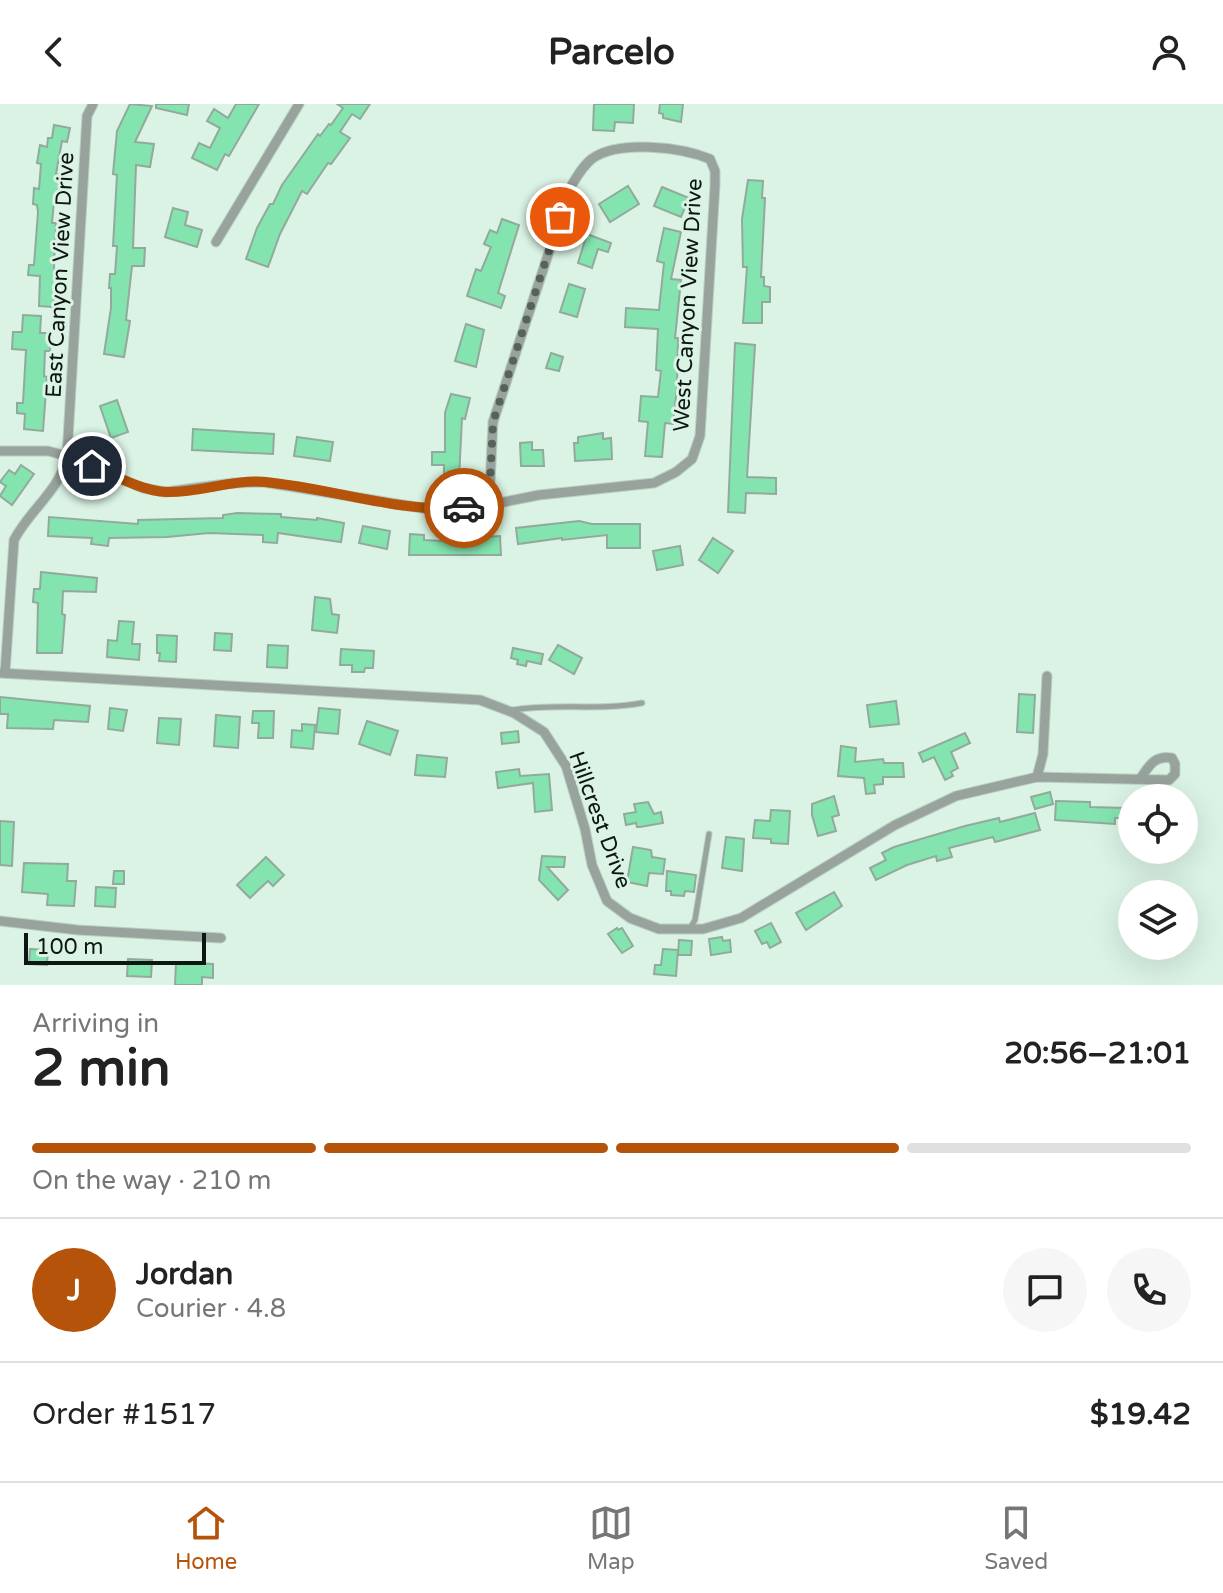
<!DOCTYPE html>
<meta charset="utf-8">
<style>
:root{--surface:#fff;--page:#f6f6f6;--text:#222;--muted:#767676;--line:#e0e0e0;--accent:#b45309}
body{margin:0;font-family:"Varela Round",sans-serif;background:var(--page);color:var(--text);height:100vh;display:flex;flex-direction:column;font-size:30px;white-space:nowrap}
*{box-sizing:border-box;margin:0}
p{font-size:26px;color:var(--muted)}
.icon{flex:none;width:44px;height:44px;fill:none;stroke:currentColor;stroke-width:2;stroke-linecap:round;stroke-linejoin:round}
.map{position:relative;height:881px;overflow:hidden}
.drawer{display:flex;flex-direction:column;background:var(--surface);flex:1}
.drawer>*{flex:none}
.fabs{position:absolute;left:1118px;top:680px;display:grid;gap:16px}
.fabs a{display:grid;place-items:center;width:80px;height:80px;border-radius:50%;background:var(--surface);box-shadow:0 8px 32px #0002;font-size:40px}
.scale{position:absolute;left:24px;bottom:20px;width:182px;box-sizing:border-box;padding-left:8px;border:4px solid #0d1611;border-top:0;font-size:22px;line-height:28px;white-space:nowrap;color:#0d1611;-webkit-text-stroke:6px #daf3e4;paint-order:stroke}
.pin{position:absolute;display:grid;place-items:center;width:68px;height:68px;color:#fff;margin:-34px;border:4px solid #fff;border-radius:50%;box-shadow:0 2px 8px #0007}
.courier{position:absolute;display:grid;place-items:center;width:80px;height:80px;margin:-40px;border:6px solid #b45309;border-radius:50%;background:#fff;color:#222;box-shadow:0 2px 10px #0007}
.summary em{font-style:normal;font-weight:700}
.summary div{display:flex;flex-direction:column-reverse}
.summary{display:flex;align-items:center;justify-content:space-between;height:136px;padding:0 32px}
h1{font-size:52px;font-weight:700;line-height:60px}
.bar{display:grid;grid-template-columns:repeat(4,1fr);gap:12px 8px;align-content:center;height:96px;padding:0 32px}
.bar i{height:10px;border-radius:6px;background:var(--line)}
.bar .active{background:var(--accent)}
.bar p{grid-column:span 4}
.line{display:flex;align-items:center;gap:20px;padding:0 32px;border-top:2px solid var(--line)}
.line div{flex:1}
.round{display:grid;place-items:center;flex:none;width:84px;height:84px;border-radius:42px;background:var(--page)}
header{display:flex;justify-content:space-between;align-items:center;height:104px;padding:0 32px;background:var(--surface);font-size:36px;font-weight:700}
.tabs{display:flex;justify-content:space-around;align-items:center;height:112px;border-top:2px solid var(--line);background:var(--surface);font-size:22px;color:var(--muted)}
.tabs a{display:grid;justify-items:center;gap:4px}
.tabs .active{color:var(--accent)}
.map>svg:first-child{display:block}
</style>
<header><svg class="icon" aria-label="back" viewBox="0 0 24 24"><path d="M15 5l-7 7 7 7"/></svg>Parcelo<svg class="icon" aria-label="person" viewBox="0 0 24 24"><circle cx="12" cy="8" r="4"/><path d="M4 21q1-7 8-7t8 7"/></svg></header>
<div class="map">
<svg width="1223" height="881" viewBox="0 0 1223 881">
<rect width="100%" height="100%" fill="#daf3e4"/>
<g fill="#84e4b0" stroke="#92aa9b" stroke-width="2">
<polygon points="130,0 152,2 135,38 154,40 150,63 136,61 133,144 145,144 144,162 132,162 126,216 130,217 124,253 104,250 111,204 111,184 109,184 110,170 115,170 117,142 113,142 117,71 113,70 117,27"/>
<polygon points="156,0 189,0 187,11 156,4"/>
<polygon points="236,0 259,0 229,52 225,50 217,66 192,54 199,39 210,44 220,24 207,17 214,5 228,14"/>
<polygon points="337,0 370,0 360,15 352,10 340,28 350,34 331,60 328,59 307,90 302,87 280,130 268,163 246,155 257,124 270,100 273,100 282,81 318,30 320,32 329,20 331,21 343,4"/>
<polygon points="594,0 634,0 633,19 615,18 614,27 593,26"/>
<polygon points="660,0 683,0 681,18 663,14 663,10 659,9"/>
<polygon points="54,21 70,24 67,38 62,37 56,70 60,71 58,86 56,99 54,98 52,119 56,119 54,162 55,178 58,179 58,192 54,192 53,203 39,202 40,172 28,171 29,161 34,161 38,108 37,101 33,100 34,84 39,85 41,60 37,59 40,41 47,43 48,34 52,34"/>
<polygon points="748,76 763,77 762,94 765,94 761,173 764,173 764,182 770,183 770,198 762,198 762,219 743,219 747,163 743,163 742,115"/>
<polygon points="628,82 639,100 610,118 599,100"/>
<polygon points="662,83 689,94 681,113 654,102"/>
<polygon points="173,104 188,108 185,121 202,126 197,143 165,133"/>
<polygon points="502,115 519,121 498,189 505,192 501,204 467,192 476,165 481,167 491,143 484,140 490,126 497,129"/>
<polygon points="664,124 681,128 671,175 681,176 675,234 678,234 677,284 673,320 665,319 662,353 645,352 648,318 639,317 641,292 658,293 661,267 656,266 658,225 625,223 626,204 659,206 664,159 657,157"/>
<polygon points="587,130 611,139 608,148 598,145 592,164 578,159"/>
<polygon points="569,180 585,185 577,213 560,208"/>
<polygon points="23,211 41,212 40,229 51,229 50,247 45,247 44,272 47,273 43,327 24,325 25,310 17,309 17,299 23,299 26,246 12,245 13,228 22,228"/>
<polygon points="466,220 484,226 476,263 455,257"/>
<polygon points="735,239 755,241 747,373 776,374 776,390 746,389 745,409 728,408"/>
<polygon points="551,249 563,253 559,267 546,264"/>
<polygon points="451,290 470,294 465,315 462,314 459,375 444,375 444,361 432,361 432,348 445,348 445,309"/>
<polygon points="117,296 128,328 111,334 100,302"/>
<polygon points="193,325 274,330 273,350 192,346"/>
<polygon points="603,329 603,335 611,334 612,355 575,357 574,339 578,339 578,333"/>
<polygon points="297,333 333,338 330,357 294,352"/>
<polygon points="532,338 532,346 543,346 544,362 521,362 520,339"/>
<polygon points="21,361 34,370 12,401 0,392 6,382 0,378 9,366 15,370"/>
<polygon points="237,409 281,410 281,413 317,416 317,414 344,419 341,438 278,429 277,439 263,438 263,431 209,429 167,433 109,434 108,442 91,440 92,434 48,432 49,413 138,420 138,416 223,414 223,411"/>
<polygon points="579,417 592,420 640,420 640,444 607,444 607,431 562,436 562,434 518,440 516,424"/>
<polygon points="363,422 390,427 387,445 359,439"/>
<polygon points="410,430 424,431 424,436 462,438 462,434 500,432 501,451 409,451"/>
<polygon points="713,434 733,447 718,469 699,456"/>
<polygon points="680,442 683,461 657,466 653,447"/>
<polygon points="41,468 97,474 96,488 63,487 62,510 65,511 62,549 37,549 38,499 33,498 34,485 40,485"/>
<polygon points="315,493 330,495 332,510 339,511 337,529 312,526"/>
<polygon points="119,517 134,518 132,540 140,540 139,556 107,553 108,536 117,537"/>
<polygon points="215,529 232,530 231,547 214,546"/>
<polygon points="157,531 177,532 176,558 159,557 160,549 157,549"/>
<polygon points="268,541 288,542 287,564 267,563"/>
<polygon points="558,541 582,554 574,570 549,556"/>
<polygon points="513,544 543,550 541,560 527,557 526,562 517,560 518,556 511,554"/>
<polygon points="341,545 374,547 373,564 365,564 364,568 352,568 352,561 340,561"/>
<polygon points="1019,590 1035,591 1033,629 1017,628"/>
<polygon points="0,593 90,602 88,618 54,616 53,625 7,624 8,610 0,610"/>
<polygon points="896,597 899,620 870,623 867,601"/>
<polygon points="110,604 127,606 123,627 108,625"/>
<polygon points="319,604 340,606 338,630 316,628"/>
<polygon points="253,607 274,607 273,634 258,634 259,619 252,619"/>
<polygon points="216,611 240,613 238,644 214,642"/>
<polygon points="159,614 181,615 179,641 157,639"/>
<polygon points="367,617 398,627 390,651 359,640"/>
<polygon points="302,620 315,621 313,645 291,643 292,626 302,627"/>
<polygon points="518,627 519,638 502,640 501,629"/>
<polygon points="965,629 970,639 951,648 958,664 951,668 953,672 945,676 934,653 923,658 919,649"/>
<polygon points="841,642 856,644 855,658 883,655 884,659 903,659 904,673 883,673 883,680 874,681 875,689 866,690 864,674 838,672"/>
<polygon points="417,651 447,654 445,673 415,671"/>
<polygon points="519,665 520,672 549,670 552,706 535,708 533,679 498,684 496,668"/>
<polygon points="1050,688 1053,700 1035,705 1031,693"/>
<polygon points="834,692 839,711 832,713 836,727 818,732 812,711 812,700"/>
<polygon points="1056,697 1090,698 1090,703 1126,704 1126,714 1115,714 1115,720 1055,716"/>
<polygon points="648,698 654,710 661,708 663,719 640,723 637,723 636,719 626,721 624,710 636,708 634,700"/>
<polygon points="771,706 790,707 788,740 771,739 771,735 753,734 755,716 770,717"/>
<polygon points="1035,709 1040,726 995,738 993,733 949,744 952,753 937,757 936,752 907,761 876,776 870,764 886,756 882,749 894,743 965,722 999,714 1000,718"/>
<polygon points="0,717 14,718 12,762 0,761"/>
<polygon points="726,733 744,735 742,767 722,764"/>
<polygon points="633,743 651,746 652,753 665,755 663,770 649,769 647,782 627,778"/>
<polygon points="542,752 565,753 564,763 547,763 568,786 558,796 539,776"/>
<polygon points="266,753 284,771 273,782 268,777 250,794 237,781"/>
<polygon points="24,759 68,760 67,777 76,777 74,802 47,801 48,790 22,788"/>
<polygon points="114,767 124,767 124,780 113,780"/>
<polygon points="667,767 696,771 694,788 685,787 684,792 671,791 671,787 666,787"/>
<polygon points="96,783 116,784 115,803 95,802"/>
<polygon points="834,788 842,802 806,826 796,809"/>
<polygon points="771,819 781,838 770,844 767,838 762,840 755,827"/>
<polygon points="617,824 618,826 622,824 633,842 622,849 608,830"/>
<polygon points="722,833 723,837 730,836 731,848 711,851 709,835"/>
<polygon points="679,836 692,837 691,851 678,851"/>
<polygon points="30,845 48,846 47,861 29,860"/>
<polygon points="663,845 678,846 676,872 654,870 655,861 661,861"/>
<polygon points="128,855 152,856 151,873 127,872"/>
<polygon points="176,858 213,860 213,874 202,873 202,881 175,881"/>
</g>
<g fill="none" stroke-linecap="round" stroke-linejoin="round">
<g stroke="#b9d0c2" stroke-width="7">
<g id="lane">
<path d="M 513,606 C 556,599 599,607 642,599"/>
<polyline points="690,824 695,816 709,730"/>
</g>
</g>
<g stroke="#b9d0c2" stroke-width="11">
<g id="street">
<polyline points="216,138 299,0"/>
<path d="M 0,347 L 48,347 L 67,352 L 143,384 L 165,388 L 233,379 L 263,378 L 434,406 L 489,401 L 539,391 L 654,379 L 676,368 L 692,355 L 700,332 L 715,81 L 715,67 L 710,55 C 681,43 620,36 593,54 C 583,61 576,74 570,84 L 493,318 L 489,401"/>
<path d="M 0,569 L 480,596 L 514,609 L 544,628 L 566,662 L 585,725 L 592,761 L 607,797 L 630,814 L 659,825 L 703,825 L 741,814 L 895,721 L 956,692 L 1037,673 L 1169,676 L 1175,670 L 1175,660 L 1172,654 C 1154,651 1149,662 1140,675"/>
<path d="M 5,569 L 14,436 C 30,405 60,387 67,352 L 87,12 L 93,0"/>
<polyline points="1037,673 1043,650 1047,572"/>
<polyline points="0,817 78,826 221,834"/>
</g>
</g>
<use href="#lane" stroke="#99a39d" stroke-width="5"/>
<use href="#street" stroke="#99a39d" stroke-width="9"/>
</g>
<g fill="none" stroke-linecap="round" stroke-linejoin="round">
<polyline stroke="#55635b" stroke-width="8" stroke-dasharray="0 14.4" points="464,404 489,401 493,318 560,113"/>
<path stroke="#b45309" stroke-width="10" d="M 92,362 C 116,372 142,387 167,388 C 200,389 232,375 265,378 C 331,384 398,409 464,404"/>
</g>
<g text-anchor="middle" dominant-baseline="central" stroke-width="6" stroke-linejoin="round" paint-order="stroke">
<g font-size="22" fill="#0d1611" stroke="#daf3e4">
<text transform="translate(60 171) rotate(-87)">East Canyon View Drive</text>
<text transform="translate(688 201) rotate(-87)">West Canyon View Drive</text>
<text transform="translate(600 716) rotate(70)">Hillcrest Drive</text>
</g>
</g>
</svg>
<div class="fabs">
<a><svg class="icon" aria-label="locate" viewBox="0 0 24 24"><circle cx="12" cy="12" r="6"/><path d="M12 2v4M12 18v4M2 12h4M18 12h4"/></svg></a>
<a><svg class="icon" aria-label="layers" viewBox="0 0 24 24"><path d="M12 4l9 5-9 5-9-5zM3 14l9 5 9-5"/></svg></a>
</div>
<div class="scale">100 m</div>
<div class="pin" style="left:560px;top:113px;background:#ea580c"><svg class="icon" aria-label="bag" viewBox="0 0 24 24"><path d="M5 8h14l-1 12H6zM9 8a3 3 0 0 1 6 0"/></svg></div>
<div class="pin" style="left:92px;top:362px;background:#1f2937"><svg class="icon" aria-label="home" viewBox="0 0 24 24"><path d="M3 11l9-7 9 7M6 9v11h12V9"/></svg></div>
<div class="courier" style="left:464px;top:404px"><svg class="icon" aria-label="car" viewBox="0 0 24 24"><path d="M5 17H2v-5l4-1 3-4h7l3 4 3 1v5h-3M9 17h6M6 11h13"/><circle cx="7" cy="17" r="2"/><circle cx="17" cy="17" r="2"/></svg></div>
</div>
<section class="drawer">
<div class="summary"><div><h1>2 min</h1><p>Arriving in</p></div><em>20:56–21:01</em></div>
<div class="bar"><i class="active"></i><i class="active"></i><i class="active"></i><i></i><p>On the way · 210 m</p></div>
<div class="line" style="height:144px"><b class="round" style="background:var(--accent);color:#fff">J</b><div><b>Jordan</b><p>Courier · 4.8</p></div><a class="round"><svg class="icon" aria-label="chat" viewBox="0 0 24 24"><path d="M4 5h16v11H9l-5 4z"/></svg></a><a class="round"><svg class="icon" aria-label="phone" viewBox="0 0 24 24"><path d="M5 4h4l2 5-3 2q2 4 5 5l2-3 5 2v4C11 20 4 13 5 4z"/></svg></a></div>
<div class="line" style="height:104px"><div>Order #1517</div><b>$19.42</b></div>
</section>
<nav class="tabs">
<a class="active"><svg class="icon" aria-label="home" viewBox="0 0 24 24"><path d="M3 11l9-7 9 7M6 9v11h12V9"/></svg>Home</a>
<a><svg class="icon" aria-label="map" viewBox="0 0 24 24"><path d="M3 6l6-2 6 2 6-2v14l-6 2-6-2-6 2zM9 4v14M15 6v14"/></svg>Map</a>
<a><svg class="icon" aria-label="saved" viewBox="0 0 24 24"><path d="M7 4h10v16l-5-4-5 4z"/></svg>Saved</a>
</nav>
